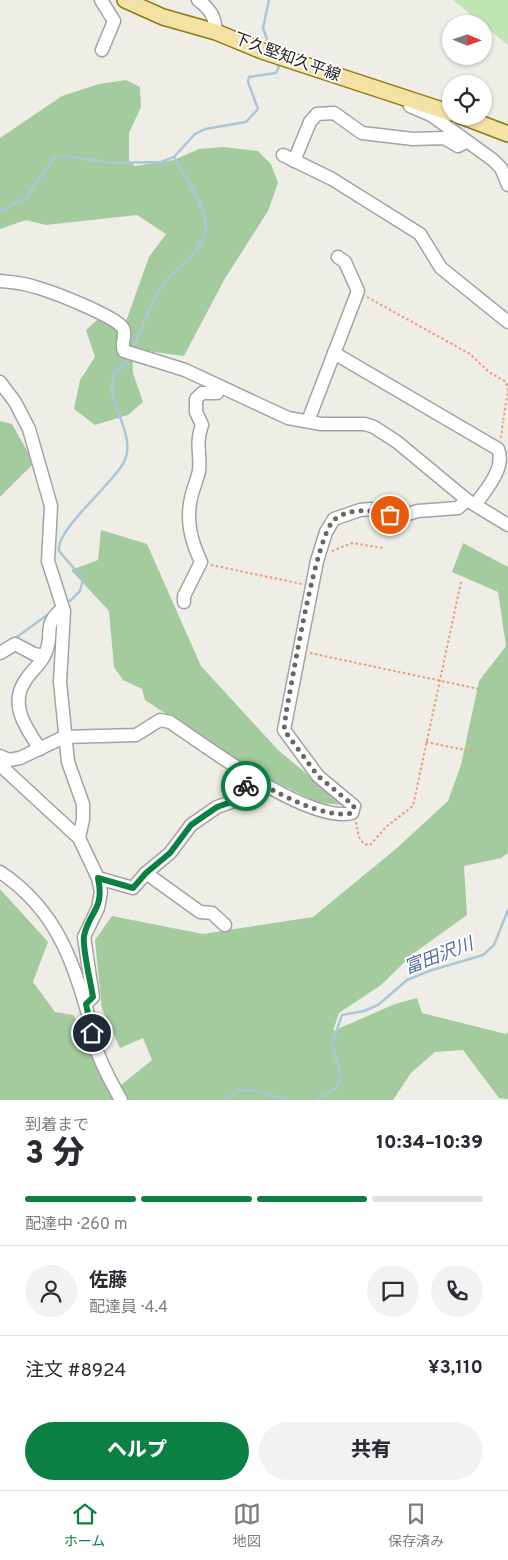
<!DOCTYPE html>
<html lang="ja">
<meta charset="utf-8">
<style>
:root{--surface:#fff;--page:#f2f2f3;--text:#2b2b33;--muted:#7c7c81;--line:#e1e1e2;--accent:#0b8043}
body{margin:0;font-family:Overpass,"Noto Sans JP",sans-serif;background:var(--page);color:var(--text);height:100vh;display:flex;flex-direction:column;font-size:19px;white-space:nowrap}
*{box-sizing:border-box;margin:0}
p{font-size:16px;color:var(--muted)}
.icon{flex:none;width:28px;height:28px;fill:none;stroke:currentColor;stroke-width:2;stroke-linecap:round;stroke-linejoin:round}
.map{position:relative;height:1100px;overflow:hidden}
.side{display:flex;flex-direction:column;background:var(--surface);flex:1}
.side>*{flex:none}
.needle{width:32px;rotate:92deg}
.buttons{position:absolute;left:442px;top:15px;display:grid;gap:10px}
.buttons a{display:grid;place-items:center;width:50px;height:50px;border-radius:50%;background:var(--surface);box-shadow:0 1px 4px #0004;font-size:25px}
.pin{position:absolute;display:grid;place-items:center;width:42px;height:42px;color:#fff;margin:-21px;border:2px solid #fff;border-radius:50%;box-shadow:0 1px 5px #0007}
.courier{position:absolute;display:grid;place-items:center;width:50px;height:50px;margin:-25px;border:4px solid #0b8043;border-radius:50%;background:#fff;color:#222;box-shadow:0 1px 6px #0007}
.summary em{font-style:normal;font-weight:800}
.summary div{display:flex;flex-direction:column-reverse}
.summary{display:flex;align-items:center;justify-content:space-between;height:85px;padding:0 25px}
h1{font-size:32px;font-weight:800;line-height:38px}
.bar{display:grid;grid-template-columns:repeat(4,1fr);gap:8px 5px;align-content:center;height:60px;padding:0 25px}
.bar i{height:6px;border-radius:4px;background:var(--line)}
.bar .current{background:var(--accent)}
.bar p{grid-column:span 4}
.line{display:flex;align-items:center;gap:12px;padding:0 25px;border-top:1px solid var(--line)}
.line div{flex:1}
.round{display:grid;place-items:center;flex:none;width:52px;height:52px;border-radius:26px;background:var(--page)}
.action{display:flex;gap:10px;margin-top:auto;padding:10px 25px}
.action a{flex:1;height:58px;border-radius:30px;background:var(--accent);color:#fff;font-size:20px;font-weight:800;line-height:58px;text-align:center}
.action a+a{background:var(--page);color:var(--text)}
.dock{display:flex;justify-content:space-around;align-items:center;height:70px;border-top:1px solid var(--line);background:var(--surface);font-size:14px;color:var(--muted)}
.dock a{display:grid;justify-items:center;gap:2px}
.dock .current{color:var(--accent)}
.map>svg:first-child{display:block}
</style>
<div class="map">
<svg width="508" height="1100" viewBox="0 0 508 1100">
<rect width="100%" height="100%" fill="#efeee6"/>
<polygon fill="#c1e5b0" points="453,0 508,0 508,45"/>
<g fill="#a3cb9e">
<polygon points="126,80 140,87 141,107 129,133 129,161 135,166 174,160 199,149 223,147 258,151 271,164 278,183 268,211 224,280 184,356 132,349 133,373 143,402 128,415 95,425 74,409 80,380 95,357 86,330 97,320 125,324 149,257 166,234 137,215 46,225 26,220 0,229 0,138 62,96 99,84"/>
<polygon points="0,421 12,424 34,463 0,497"/>
<polygon points="101,530 147,544 201,666 278,750 344,805 319,803 254,772 145,700 142,689 123,680 114,667 109,611 71,570 98,560"/>
<polygon points="463,543 508,567 508,853 501,858 464,866 467,915 414,953 381,985 339,1013 333,1031 395,1004 417,998 422,1013 506,1034 508,1032 508,1099 499,1098 463,1050 435,1052 411,1073 393,1100 0,1100 0,889 48,942 33,982 55,1012 73,1015 121,1085 152,1060 143,1038 120,1048 102,1009 95,940 112,916 203,934 313,917 397,848 448,801 461,765 479,681 506,646 498,592 452,572"/>
</g>
<g fill="none" stroke-linecap="round" stroke-linejoin="round">
<g stroke="#aac6d9" stroke-width="2.5">
<polyline points="268,42 263,28 269,0"/>
<polyline points="0,211 26,198 54,157 65,156 113,163 161,162 174,157 195,134 205,129 246,122 258,109 248,82 249,77 276,73 279,66 277,62"/>
<path d="M 132,351 C 142,329 151,300 166,281 C 181,262 211,248 205,219 C 201,198 184,176 174,157"/>
<path d="M 70,601 L 80,591 L 83,579 L 59,551 C 55,530 114,483 124,462 C 138,434 103,400 114,375 C 117,369 126,366 129,358"/>
<polyline points="14,639 50,613"/>
<polyline points="227,1100 238,1090 251,1090 290,1100"/>
<polyline points="316,1100 337,1088 341,1077 332,1044 342,1015 364,1011 378,1005 407,980 429,971 483,955 494,945 508,910"/>
</g>
<g stroke="#a3a3a3" stroke-width="15">
<g id="minor">
<polyline points="101,0 114,21 102,50"/>
<path d="M 198,0 C 210,9 215,16 216,32"/>
<polyline points="410,106 431,115 493,160 501,168 508,185"/>
<polyline points="283,155 332,179 420,234 441,268 508,322"/>
<polyline points="294,161 310,122 317,114 334,113 362,133 413,139 444,138 458,146 466,142"/>
<path d="M 0,281 C 12,282 24,283 35,287 C 51,291 115,316 123,328 C 127,336 120,343 124,351 L 185,370 L 288,418 L 321,424 L 365,424 L 374,427 L 397,442 L 467,500 L 508,525"/>
<path d="M 334,353 L 498,449 C 506,468 486,489 476,504"/>
<polyline points="0,382 15,402 29,429 51,506 48,561 64,611 60,682 68,762 83,804 83,819 79,838"/>
<polyline points="308,421 358,291 345,262 338,257"/>
<path d="M 184,602 L 184,596 L 201,562 C 191,541 186,521 191,498 C 193,489 197,480 199,471 C 201,453 195,444 202,425 L 196,412 L 196,399 L 202,393 L 217,393 L 220,387"/>
<path d="M 0,653 L 15,644 L 34,654 L 44,656 C 56,634 40,627 63,608"/>
<path d="M 40,749 C 26,728 9,705 25,681 C 31,671 39,666 44,656"/>
<path d="M 0,756 L 9,760 L 20,758 L 64,737 L 136,735 L 160,720 L 170,722 C 207,747 309,824 352,813 L 354,806 L 318,776 L 284,730 L 317,561 L 326,532 L 334,519 L 360,510 L 371,509 L 401,516 L 418,511 L 458,508 L 467,500"/>
<polyline points="0,765 79,838 98,878 101,892 98,908 84,937 93,997 86,1004"/>
<path d="M 0,872 C 49,905 69,948 85,1004 C 90,1018 91,1034 96,1048 C 102,1066 112,1084 121,1100"/>
<polyline points="146,873 170,853 191,825 217,807 237,800 251,777"/>
<polyline points="98,878 133,888 146,873 200,912 212,913 225,925"/>
</g>
</g>
<g stroke="#8e7a0c" stroke-width="18">
<g id="major">
<polyline points="125,0 163,17 216,32 262,51 451,113"/>
<polyline points="461,116 508,134"/>
</g>
</g>
<g stroke="#ef9978" stroke-width="2" stroke-dasharray="2.5 2.5" stroke-linecap="butt">
<polyline points="367,297 470,354 489,372 506,382 508,390 503,422"/>
<polyline points="501,438 503,422"/>
<polyline points="332,551 352,543 383,548"/>
<polyline points="211,565 302,584"/>
<polyline points="310,653 479,689"/>
<polyline points="426,742 475,752"/>
<polyline points="356,822 359,837 364,844 370,845 387,826 413,806 461,582"/>
</g>
<use href="#minor" stroke="#fff" stroke-width="12"/>
<use href="#major" stroke="#f4e1a6" stroke-width="15"/>
</g>
<g fill="none" stroke-linecap="round" stroke-linejoin="round">
<path stroke="#686765" stroke-width="5" stroke-dasharray="0 9" d="M 246,786 L 251,777 C 273,792 327,820 352,813 L 354,806 L 318,776 L 284,730 L 286,713 C 292,683 316,532 335,519 C 352,507 372,510 390,515"/>
<path stroke="#0b8043" stroke-width="6" d="M 92,1033 L 86,1004 L 93,997 C 91,984 82,947 84,936 C 89,911 105,910 98,878 L 133,888 L 146,873 L 170,853 L 191,825 L 217,807 L 237,800 L 246,786"/>
</g>
<g text-anchor="middle" dominant-baseline="central" stroke-width="4" stroke-linejoin="round" paint-order="stroke">
<g font-size="16" fill="#1f1f1f" stroke="#fff">
<text transform="translate(287 58) rotate(20)">下久堅知久平線</text>
</g>
<g font-size="18" font-style="italic" fill="#536ea7" stroke="#fff">
<text transform="translate(439 957) rotate(-21)">富田沢川</text>
</g>
</g>
</svg>
<div class="buttons">
<a><svg class="needle" viewBox="-14 -14 28 28"><path d="M0-13l5 13h-10z" fill="#e53935"/><path d="M0 13l5-13h-10z" fill="#7c7c81"/></svg></a>
<a><svg class="icon" aria-label="locate" viewBox="0 0 24 24"><circle cx="12" cy="12" r="6"/><path d="M12 2v4M12 18v4M2 12h4M18 12h4"/></svg></a>
</div>
<div class="pin" style="left:390px;top:515px;background:#ea580c"><svg class="icon" aria-label="bag" viewBox="0 0 24 24"><path d="M5 8h14l-1 12H6zM9 8a3 3 0 0 1 6 0"/></svg></div>
<div class="pin" style="left:92px;top:1033px;background:#1f2937"><svg class="icon" aria-label="home" viewBox="0 0 24 24"><path d="M3 11l9-7 9 7M6 9v11h12V9"/></svg></div>
<div class="courier" style="left:246px;top:786px"><svg class="icon" aria-label="bike" viewBox="0 0 24 24"><circle cx="6" cy="16" r="4"/><circle cx="18" cy="16" r="4"/><path d="M6 16l4-8h5l3 8M10 8l3 8H6M13 5h3"/></svg></div>
</div>
<section class="side">
<div class="summary"><div><h1>3 分</h1><p>到着まで</p></div><em>10:34–10:39</em></div>
<div class="bar"><i class="current"></i><i class="current"></i><i class="current"></i><i></i><p>配達中 · 260 m</p></div>
<div class="line" style="height:90px"><a class="round"><svg class="icon" aria-label="person" viewBox="0 0 24 24"><circle cx="12" cy="8" r="4"/><path d="M4 21q1-7 8-7t8 7"/></svg></a><div><b>佐藤</b><p>配達員 · 4.4</p></div><a class="round"><svg class="icon" aria-label="chat" viewBox="0 0 24 24"><path d="M4 5h16v11H9l-5 4z"/></svg></a><a class="round"><svg class="icon" aria-label="phone" viewBox="0 0 24 24"><path d="M5 4h4l2 5-3 2q2 4 5 5l2-3 5 2v4C11 20 4 13 5 4z"/></svg></a></div>
<div class="line" style="height:65px"><div>注文 #8924</div><b>¥3,110</b></div>
<div class="action"><a>ヘルプ</a><a>共有</a></div>
</section>
<nav class="dock">
<a class="current"><svg class="icon" aria-label="home" viewBox="0 0 24 24"><path d="M3 11l9-7 9 7M6 9v11h12V9"/></svg>ホーム</a>
<a><svg class="icon" aria-label="map" viewBox="0 0 24 24"><path d="M3 6l6-2 6 2 6-2v14l-6 2-6-2-6 2zM9 4v14M15 6v14"/></svg>地図</a>
<a><svg class="icon" aria-label="saved" viewBox="0 0 24 24"><path d="M7 4h10v16l-5-4-5 4z"/></svg>保存済み</a>
</nav>
